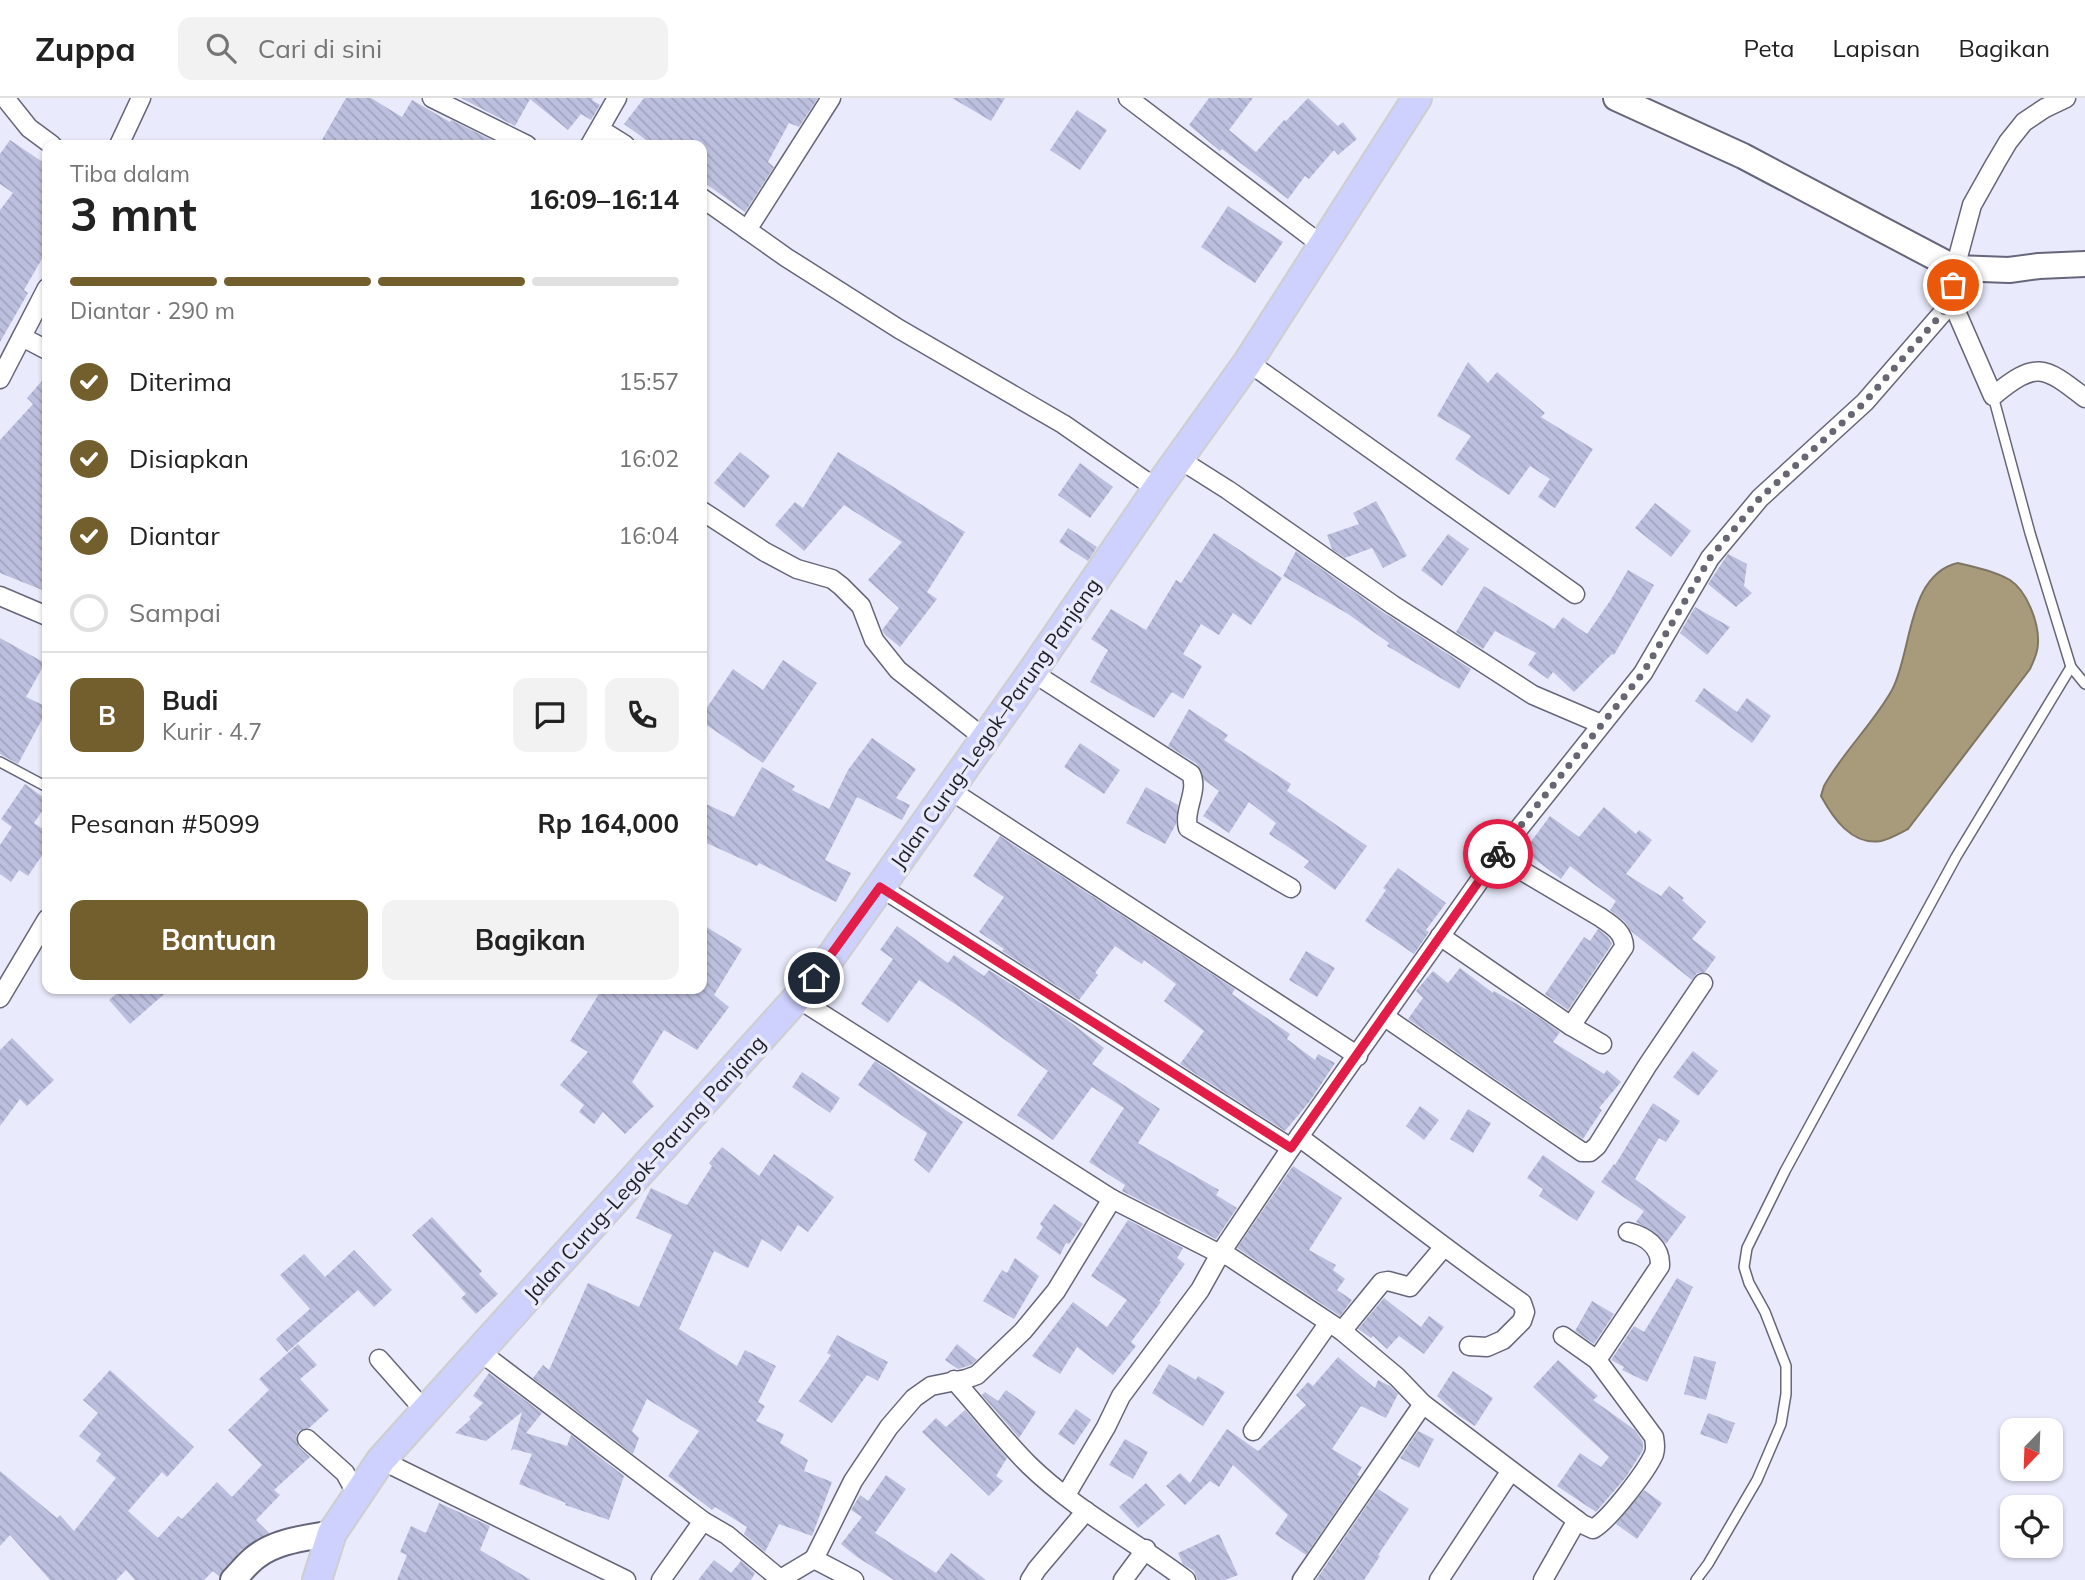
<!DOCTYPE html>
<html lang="id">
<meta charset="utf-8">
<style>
:root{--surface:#fff;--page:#f2f2f2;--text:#222;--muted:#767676;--line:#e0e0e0;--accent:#725f2d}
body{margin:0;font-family:Mulish,sans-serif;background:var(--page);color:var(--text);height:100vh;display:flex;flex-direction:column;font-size:26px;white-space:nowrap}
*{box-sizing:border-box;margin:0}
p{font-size:23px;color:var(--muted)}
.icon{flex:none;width:38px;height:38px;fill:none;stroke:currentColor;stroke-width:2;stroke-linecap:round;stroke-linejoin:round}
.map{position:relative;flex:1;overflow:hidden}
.sheet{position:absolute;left:42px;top:42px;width:665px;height:854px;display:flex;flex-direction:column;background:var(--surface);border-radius:14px;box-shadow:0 2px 5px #0004}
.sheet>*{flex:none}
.needle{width:46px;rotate:203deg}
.buttons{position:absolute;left:2000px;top:1320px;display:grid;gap:14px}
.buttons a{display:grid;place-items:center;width:63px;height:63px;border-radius:14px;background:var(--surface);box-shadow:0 2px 5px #0004;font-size:35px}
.pin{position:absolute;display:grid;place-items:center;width:60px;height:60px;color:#fff;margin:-30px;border:4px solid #fff;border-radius:50%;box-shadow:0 2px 7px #0007}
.courier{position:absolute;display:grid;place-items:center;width:70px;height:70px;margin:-35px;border:5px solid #e11d48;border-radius:50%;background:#fff;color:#222;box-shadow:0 2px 9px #0007}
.overview em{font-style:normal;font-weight:700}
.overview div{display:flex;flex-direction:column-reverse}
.overview{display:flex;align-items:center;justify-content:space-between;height:119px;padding:0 28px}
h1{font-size:46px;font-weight:700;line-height:52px}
.bar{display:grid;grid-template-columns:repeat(4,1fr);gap:10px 7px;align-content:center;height:84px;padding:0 28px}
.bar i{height:9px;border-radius:5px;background:var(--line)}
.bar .on{background:var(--accent)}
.bar p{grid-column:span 4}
.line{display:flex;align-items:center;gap:18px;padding:0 28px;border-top:2px solid var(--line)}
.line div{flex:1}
.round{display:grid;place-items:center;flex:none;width:74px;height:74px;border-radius:14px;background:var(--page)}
ol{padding:0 28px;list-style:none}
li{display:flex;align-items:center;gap:21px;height:77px}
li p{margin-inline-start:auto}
li .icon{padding:7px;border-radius:50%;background:var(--accent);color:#fff;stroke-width:4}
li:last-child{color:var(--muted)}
li i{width:38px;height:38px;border:4px solid var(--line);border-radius:50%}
.cta{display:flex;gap:14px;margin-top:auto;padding:14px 28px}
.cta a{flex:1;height:80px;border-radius:14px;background:var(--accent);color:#fff;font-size:28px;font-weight:700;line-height:80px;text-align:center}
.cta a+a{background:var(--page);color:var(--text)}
header{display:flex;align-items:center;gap:42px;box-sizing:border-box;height:98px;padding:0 35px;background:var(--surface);border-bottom:2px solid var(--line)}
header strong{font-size:33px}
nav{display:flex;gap:38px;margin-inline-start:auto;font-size:24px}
.search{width:490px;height:63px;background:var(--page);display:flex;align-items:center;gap:18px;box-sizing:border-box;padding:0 24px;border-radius:14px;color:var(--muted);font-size:26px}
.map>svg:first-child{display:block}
</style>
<header>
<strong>Zuppa</strong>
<div class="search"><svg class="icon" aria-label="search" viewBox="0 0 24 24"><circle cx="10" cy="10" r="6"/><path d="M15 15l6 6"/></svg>Cari di sini</div>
<nav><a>Peta</a><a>Lapisan</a><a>Bagikan</a></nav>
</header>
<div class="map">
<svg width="2085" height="1482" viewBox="0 0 2085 1482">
<defs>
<pattern id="building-back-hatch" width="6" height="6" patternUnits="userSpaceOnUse" patternTransform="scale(1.75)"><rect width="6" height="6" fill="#bdbfdf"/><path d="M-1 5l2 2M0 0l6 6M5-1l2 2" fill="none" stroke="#a2a4bf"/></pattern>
</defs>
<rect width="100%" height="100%" fill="#e9ebfc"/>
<path fill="#a89b7c" stroke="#7f7662" stroke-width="2" d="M 1958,465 C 1975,469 1994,473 2010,482 C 2027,493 2039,525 2038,545 C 2038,555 2034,562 2030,571 L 1908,731 C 1900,735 1890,741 1881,743 C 1852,748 1833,720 1821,698 L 1824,688 C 1843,654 1873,626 1892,592 C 1912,555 1907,476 1958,465 Z"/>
<g fill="url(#building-back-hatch)">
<polygon points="346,0 371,0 402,19 412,2 450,24 451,22 502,47 319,47"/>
<polygon points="461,0 593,0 592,2 600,7 591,22 581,16 568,32 530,1 515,28"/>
<polygon points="644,0 818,0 799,29 789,25 768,64 774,69 745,114 702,83 702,47 653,47 624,26"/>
<polygon points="952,0 1005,0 991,23"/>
<polygon points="1209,0 1253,0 1229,32 1256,54 1284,22 1286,23 1308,0 1338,28 1343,24 1357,41 1338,57 1334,52 1309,81 1305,78 1288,101 1222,51 1220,53 1189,27"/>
<polygon points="1077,12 1107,32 1080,72 1050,52"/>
<polygon points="10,42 47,67 47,152 24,192 28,195 0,244 0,112 13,95 0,86 0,56"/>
<polygon points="1228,108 1283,144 1255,185 1201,149"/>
<polygon points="1468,264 1488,285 1497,274 1545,315 1541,319 1593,351 1555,410 1538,399 1550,381 1530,368 1509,397 1455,361 1471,338 1437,318"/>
<polygon points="47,277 47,494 0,475 0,342 33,306 27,300"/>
<polygon points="740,354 770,378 744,410 714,385"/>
<polygon points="838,354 965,434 927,494 937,501 900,549 884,536 882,532 899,510 868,482 902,444 844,407 804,453 775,427 795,404 803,410"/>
<polygon points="1080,365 1113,389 1090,420 1058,397"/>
<polygon points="1376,403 1407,458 1383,470 1372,450 1345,460 1332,451 1327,437 1359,426 1353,415"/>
<polygon points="1655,405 1691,433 1671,459 1635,430"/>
<polygon points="1068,430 1097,449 1088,463 1059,444"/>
<polygon points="1214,435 1282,480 1251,527 1233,515 1219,537 1201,526 1183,556 1202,568 1183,601 1172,594 1154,620 1090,584 1108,552 1091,541 1111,511 1146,532 1176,482 1181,485"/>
<polygon points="1448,436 1469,451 1442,488 1421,472"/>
<polygon points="1296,453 1386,516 1471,571 1459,591 1387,548 1389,545 1348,516 1283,478"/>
<polygon points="1728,456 1747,466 1744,488 1752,495 1736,509 1708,486"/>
<polygon points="1628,472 1654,487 1614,557 1612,556 1574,594 1553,574 1548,581 1528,567 1536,555 1495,533 1483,551 1456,534 1484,488 1554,531 1563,519 1587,536 1610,503"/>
<polygon points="1695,509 1730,529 1707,557 1680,535"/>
<polygon points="0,540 45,565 26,599 47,609 47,612 18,666 0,656"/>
<polygon points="783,562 817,585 763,665 702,624 702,617 733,571 763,592"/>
<polygon points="1704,590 1737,614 1747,600 1771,618 1752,645 1695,603"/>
<polygon points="1189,611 1228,637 1224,642 1291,686 1287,693 1367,748 1335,792 1304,769 1309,763 1269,736 1276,725 1249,704 1229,735 1203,718 1219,693 1204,682 1197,666 1168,648"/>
<polygon points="872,640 916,671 896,700 910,707 902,722 857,699 825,762 851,775 836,804 759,765 757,768 702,743 702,704 734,719 762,669 795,688 792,692 829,711 848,672"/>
<polygon points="1080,645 1120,672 1104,696 1064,669"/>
<polygon points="25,686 47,702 47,706 34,725 47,734 47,750 28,778 19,772 11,784 0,776 0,747 12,729 1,721"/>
<polygon points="1146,689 1178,707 1176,726 1165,746 1126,725"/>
<polygon points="1604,709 1636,736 1639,732 1652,742 1626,776 1661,798 1669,788 1684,800 1682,802 1706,824 1692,841 1716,859 1705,874 1697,875 1692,882 1632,834 1624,823 1610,812 1616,803 1570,768 1561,781 1524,753 1550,718 1579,739"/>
<polygon points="1000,738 1235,891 1232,896 1290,936 1287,941 1315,962 1318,956 1335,965 1310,1003 1285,1033 1180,966 1204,933 1164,903 1176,886 1144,862 1142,866 1115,848 1095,875 1098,877 1079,902 1002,853 1004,851 979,834 1004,799 973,778"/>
<polygon points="1398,770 1446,805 1426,832 1429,834 1414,856 1365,823 1386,792 1383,790"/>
<polygon points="702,826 742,851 714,897 729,909 697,952 664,932 632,984 654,1008 625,1036 603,1014 594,1026 579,1014 584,1007 560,987 588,954 570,943 602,891 702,891"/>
<polygon points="897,828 948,865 954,857 984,878 989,872 1066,921 1104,950 1092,966 1160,1011 1138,1045 1219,1092 1216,1097 1237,1110 1216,1141 1122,1093 1125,1087 1089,1064 1124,1010 1092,989 1053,1042 1017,1017 1048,973 961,910 919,882 888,925 861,906 893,861 880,852"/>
<polygon points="1598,831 1608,839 1612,846 1568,912 1545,896 1584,839 1590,843"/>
<polygon points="1306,853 1335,870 1317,899 1289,882"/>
<polygon points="1460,870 1493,895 1494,893 1531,914 1560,934 1553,944 1604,976 1607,972 1621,984 1599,1010 1602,1012 1583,1041 1408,921 1423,900 1416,893 1433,873 1448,885"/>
<polygon points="122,891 170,891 130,926 109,902"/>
<polygon points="12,940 54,982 27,1008 20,1001 0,1028 0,952"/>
<polygon points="1693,953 1718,973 1698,998 1673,979"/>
<polygon points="875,963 963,1024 929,1075 914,1062 927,1035 858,987"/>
<polygon points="802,974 840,1000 830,1015 792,989"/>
<polygon points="1653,1005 1680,1023 1666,1044 1659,1040 1635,1081 1686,1119 1666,1146 1653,1133 1636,1124 1644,1113 1601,1084 1614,1066 1615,1067"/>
<polygon points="1420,1008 1439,1022 1424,1042 1406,1028"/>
<polygon points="1468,1011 1491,1025 1473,1055 1450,1041"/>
<polygon points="722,1049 759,1078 774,1056 834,1099 808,1134 798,1127 781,1154 762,1141 748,1170 714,1153 679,1231 737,1268 745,1252 776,1268 758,1304 765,1308 756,1323 784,1336 780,1345 808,1362 804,1373 832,1384 812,1438 779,1426 765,1454 744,1436 747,1429 715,1409 712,1412 668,1378 699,1333 647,1301 632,1333 639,1340 633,1356 533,1280 543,1267 549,1272 588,1185 639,1209 672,1137 636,1120 651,1090 687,1107 712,1068 709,1065"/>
<polygon points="1543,1057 1595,1094 1577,1123 1539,1098 1543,1091 1527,1080"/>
<polygon points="1293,1068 1342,1100 1309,1152 1336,1167 1333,1172 1345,1181 1337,1192 1352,1202 1340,1218 1237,1150"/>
<polygon points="1054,1106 1083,1126 1069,1146 1066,1145 1060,1157 1036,1140 1043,1129 1040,1126"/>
<polygon points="432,1119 482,1173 479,1176 498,1196 476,1216 461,1200 466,1196 412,1137"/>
<polygon points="1128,1122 1183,1150 1177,1160 1185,1166 1159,1203 1161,1204 1131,1244 1136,1248 1113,1277 1077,1249 1060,1276 1032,1258 1073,1204 1107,1229 1127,1202 1091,1178"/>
<polygon points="354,1152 392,1192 374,1209 358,1192 287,1254 276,1241 310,1211 280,1177 304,1156 325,1179"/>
<polygon points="1015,1160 1039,1178 1014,1221 983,1203 1002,1172 1007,1175"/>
<polygon points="1677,1180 1693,1189 1647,1284 1622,1272 1624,1269 1611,1262 1634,1228 1644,1234"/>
<polygon points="1384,1200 1421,1229 1429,1218 1444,1229 1424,1256 1399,1238 1387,1251 1373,1238 1371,1240 1358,1231"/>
<polygon points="1592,1203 1614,1216 1594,1246 1575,1233"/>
<polygon points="837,1237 888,1264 878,1283 867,1277 832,1325 799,1303 831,1257 827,1255"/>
<polygon points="298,1246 317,1267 300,1281 329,1312 309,1330 299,1333 296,1338 299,1349 310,1359 274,1392 280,1397 256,1422 269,1435 241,1452 219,1478 213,1473 204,1482 135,1482 126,1472 116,1482 50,1482 10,1437 0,1448 0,1373 57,1420 60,1417 74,1433 116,1380 96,1363 101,1356 79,1338 98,1315 83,1302 110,1272 194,1349 167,1379 162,1374 128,1413 158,1440 178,1418 182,1421 217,1384 232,1399 262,1367 228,1332 269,1292 259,1281"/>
<polygon points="957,1246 977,1262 971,1267 958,1271 945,1262"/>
<polygon points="1694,1258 1716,1264 1706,1302 1684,1296"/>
<polygon points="1338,1259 1375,1290 1378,1282 1390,1288 1398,1296 1386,1320 1361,1308 1332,1351 1362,1369 1357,1377 1360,1378 1306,1457 1275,1436 1288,1417 1233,1367 1219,1389 1210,1383 1185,1407 1166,1388 1180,1375 1190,1385 1227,1331 1258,1353 1306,1307 1296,1297 1308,1284 1313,1288"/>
<polygon points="1558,1262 1598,1298 1593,1302 1635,1332 1643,1344 1643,1352 1626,1379 1596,1414 1557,1388 1580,1355 1601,1369 1609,1359 1533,1289"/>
<polygon points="1169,1266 1196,1282 1198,1278 1225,1294 1203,1328 1152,1295"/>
<polygon points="1453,1273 1493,1300 1475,1328 1458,1317 1437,1298"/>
<polygon points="489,1275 542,1315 526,1335 567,1348 571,1337 624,1378 609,1422 565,1407 566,1405 519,1386 532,1356 513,1351 511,1353 522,1314 486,1343 455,1335 471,1321 469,1319 483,1305 473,1298"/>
<polygon points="1006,1292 1036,1314 1019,1340 982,1297 985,1294 998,1303"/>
<polygon points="1076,1311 1091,1322 1074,1347 1058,1336"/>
<polygon points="965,1312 1007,1360 996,1378 1003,1383 989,1398 922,1334 936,1320 946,1329"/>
<polygon points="1708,1315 1735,1325 1727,1346 1700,1336"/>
<polygon points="1418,1333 1434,1341 1419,1370 1400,1360"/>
<polygon points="1125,1341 1148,1354 1133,1381 1109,1367"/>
<polygon points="886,1377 906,1391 875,1435 936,1475 951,1455 986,1482 894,1482 857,1459 841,1446 862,1419 851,1412 860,1397 868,1403"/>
<polygon points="1146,1385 1165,1407 1138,1430 1119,1409"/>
<polygon points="1378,1391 1409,1411 1378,1457 1380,1458 1364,1482 1316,1482"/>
<polygon points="1644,1392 1662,1405 1637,1441 1616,1426"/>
<polygon points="439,1405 490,1428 480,1452 531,1482 397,1482 407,1457 400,1454 411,1428 426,1435"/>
<polygon points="1219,1436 1238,1477 1225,1482 1198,1482 1194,1473 1183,1466 1178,1455"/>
<polygon points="714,1462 731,1475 741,1463 755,1475 751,1482 698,1482"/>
</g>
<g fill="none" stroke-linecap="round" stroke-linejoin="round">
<g stroke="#656679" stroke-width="12">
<g id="lane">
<polyline points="1993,298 2030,435 2071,569 2085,586"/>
<polyline points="0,664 47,689"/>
<polyline points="1696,1482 1708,1466 1757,1382 1781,1326 1786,1296 1786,1268 1765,1214 1749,1185 1744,1169 1747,1150 1785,1073 1956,759 2071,569"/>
</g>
</g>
<g stroke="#656679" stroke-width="21">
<g id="street">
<polyline points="5,0 29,30 52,47"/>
<polyline points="432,0 527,47"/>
<polyline points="1128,0 1323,148"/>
<polyline points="601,32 625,47"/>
<polyline points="119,47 141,0"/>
<polyline points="590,47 617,0"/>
<polyline points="702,100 787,160 899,231 1063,326 1157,391"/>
<polyline points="747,132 831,0"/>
<path d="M 1952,204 L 1993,298 C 2036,263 2043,267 2085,300"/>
<polyline points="22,239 47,252"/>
<polyline points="1248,264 1575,496"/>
<polyline points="0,281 47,190"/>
<polyline points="1179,361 1228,392 1393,507 1533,597 1601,626"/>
<polyline points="702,413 765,454 797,471 832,481 841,488 861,508 874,542 898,572 984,640"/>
<polyline points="0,498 47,518"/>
<path d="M 1032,574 L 1191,676 C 1199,693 1183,712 1188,730 L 1291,790"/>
<polyline points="950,692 1358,958"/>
<path d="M 1497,758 L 1600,819 C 1612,827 1624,834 1624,849 L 1571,928"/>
<polyline points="880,789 1291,1050"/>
<polyline points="1440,838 1571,928 1602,946"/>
<polyline points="0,900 47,821"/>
<polyline points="797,900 1112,1101 1220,1156 1200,1192 1121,1298 1106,1329 1066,1397"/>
<polyline points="1385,919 1582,1054 1590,1054 1597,1048 1647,968 1703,885"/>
<path d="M 1299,1039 C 1374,1094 1446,1152 1522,1205 L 1525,1214 L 1522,1223 L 1503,1242 L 1487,1249 L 1469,1248"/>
<polyline points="1342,1233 1382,1184 1388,1183 1410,1189 1443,1150"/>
<path d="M 1563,1238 L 1597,1262 L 1654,1339 C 1655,1345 1656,1350 1654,1356 C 1646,1374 1609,1422 1593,1431 L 1582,1426 L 1423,1306 L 1397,1279 L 1342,1233 L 1230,1159 L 1220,1156 L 1291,1050 L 1497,758 L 1643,575 L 1710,460 L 1760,400 L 1865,304 L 1952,204 L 1955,170 L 1972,107 L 1995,66 L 2008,44 L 2024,24 L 2045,10 L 2066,0"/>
<polyline points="479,1253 703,1423 727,1437 780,1481"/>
<polyline points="379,1261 425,1313"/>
<path d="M 1597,1262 L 1660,1168 C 1661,1149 1646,1138 1628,1134"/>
<path d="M 954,1282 C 979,1310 1003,1341 1029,1367 C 1074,1411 1136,1444 1186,1482"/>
<polyline points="1253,1333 1328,1226"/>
<polyline points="307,1341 345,1375 357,1397"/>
<polyline points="381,1362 626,1482"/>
<polyline points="814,1461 853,1383 889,1329 914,1300 931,1288 966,1281 977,1277 1023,1233 1056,1193 1112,1101"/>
<polyline points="661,1482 703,1423"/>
<polyline points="779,1482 814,1461 854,1482"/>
<polyline points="1030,1482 1037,1471 1086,1413"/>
<polyline points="1123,1482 1146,1451"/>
<polyline points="1302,1482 1423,1306"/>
<polyline points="1439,1482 1510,1374"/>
<polyline points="1543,1482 1577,1422"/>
</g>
</g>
<g stroke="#656679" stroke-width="28">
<g id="secondary">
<polyline points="1616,0 1743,58 1955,170 2009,172 2039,168 2085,166"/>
<path d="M 233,1482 C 241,1474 248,1464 257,1458 C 278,1442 308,1440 332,1435"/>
</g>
</g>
<g stroke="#cececf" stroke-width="32">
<polyline id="primary" points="317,1482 332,1435 381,1362 797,900 830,860 1032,574 1157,391 1248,264 1417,0"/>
</g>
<use href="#lane" stroke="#fff" stroke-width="9"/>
<use href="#street" stroke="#fff" stroke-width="18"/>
<use href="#secondary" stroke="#fff" stroke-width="24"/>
<use href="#primary" stroke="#ced0fd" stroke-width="28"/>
</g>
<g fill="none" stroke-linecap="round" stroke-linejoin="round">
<polyline stroke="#666772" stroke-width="7" stroke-dasharray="0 12.6" points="1498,756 1643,575 1710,460 1760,400 1865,304 1952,204 1953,187"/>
<polyline stroke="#e11d48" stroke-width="9" points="814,880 880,789 1291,1050 1498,756"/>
</g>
<g text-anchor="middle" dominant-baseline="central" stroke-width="7" stroke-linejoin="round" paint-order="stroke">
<g font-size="21" fill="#1f2027" stroke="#e9ebfc">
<text transform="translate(995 625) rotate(-55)">Jalan Curug–Legok–Parung Panjang</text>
<text transform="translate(644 1070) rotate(-48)">Jalan Curug–Legok–Parung Panjang</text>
</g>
</g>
</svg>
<div class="buttons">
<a><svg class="needle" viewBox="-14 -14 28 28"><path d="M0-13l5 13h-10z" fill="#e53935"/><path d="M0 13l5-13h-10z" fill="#767676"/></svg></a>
<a><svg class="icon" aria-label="locate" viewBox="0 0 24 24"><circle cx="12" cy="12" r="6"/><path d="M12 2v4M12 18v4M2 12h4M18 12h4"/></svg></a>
</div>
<div class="pin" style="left:1953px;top:187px;background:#ea580c"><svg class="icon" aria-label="bag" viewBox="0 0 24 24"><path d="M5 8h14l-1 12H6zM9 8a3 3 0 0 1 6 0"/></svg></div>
<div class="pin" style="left:814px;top:880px;background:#1f2937"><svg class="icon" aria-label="home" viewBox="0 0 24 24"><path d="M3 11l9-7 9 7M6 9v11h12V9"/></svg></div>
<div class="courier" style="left:1498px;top:756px"><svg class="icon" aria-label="bike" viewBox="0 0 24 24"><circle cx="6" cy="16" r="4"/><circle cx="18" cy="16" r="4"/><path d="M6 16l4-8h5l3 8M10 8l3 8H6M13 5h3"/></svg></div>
<section class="sheet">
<div class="overview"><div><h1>3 mnt</h1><p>Tiba dalam</p></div><em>16:09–16:14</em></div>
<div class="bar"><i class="on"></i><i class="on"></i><i class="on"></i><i></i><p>Diantar · 290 m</p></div>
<ol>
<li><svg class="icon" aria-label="check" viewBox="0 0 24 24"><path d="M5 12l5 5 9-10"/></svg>Diterima<p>15:57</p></li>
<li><svg class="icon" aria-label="check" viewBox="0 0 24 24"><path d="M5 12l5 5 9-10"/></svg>Disiapkan<p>16:02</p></li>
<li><svg class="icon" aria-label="check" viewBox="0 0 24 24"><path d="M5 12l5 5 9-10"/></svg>Diantar<p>16:04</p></li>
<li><i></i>Sampai</li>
</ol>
<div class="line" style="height:126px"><b class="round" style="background:var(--accent);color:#fff">B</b><div><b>Budi</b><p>Kurir · 4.7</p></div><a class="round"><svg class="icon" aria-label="chat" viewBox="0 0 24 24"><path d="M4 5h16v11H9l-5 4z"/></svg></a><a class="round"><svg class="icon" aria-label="phone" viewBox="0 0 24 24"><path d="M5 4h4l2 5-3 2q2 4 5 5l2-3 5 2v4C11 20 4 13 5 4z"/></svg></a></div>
<div class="line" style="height:91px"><div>Pesanan #5099</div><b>Rp 164,000</b></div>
<div class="cta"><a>Bantuan</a><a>Bagikan</a></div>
</section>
</div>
